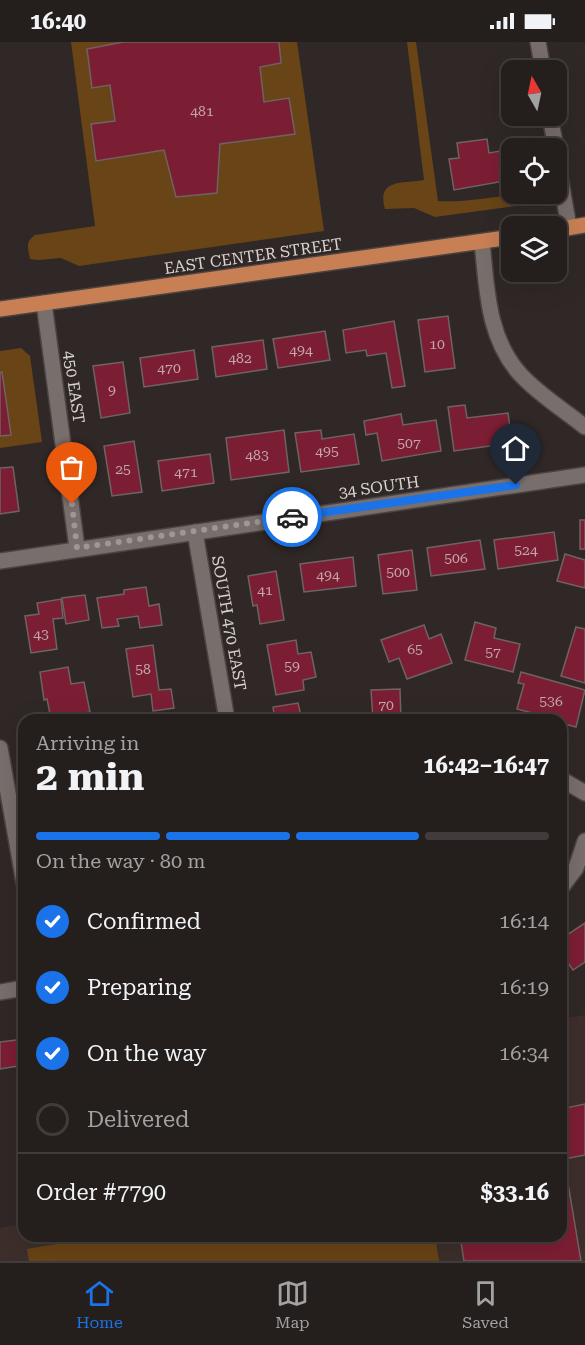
<!DOCTYPE html>
<meta charset="utf-8">
<style>
:root{--surface:#241e1c;--page:#302b29;--text:#f1f3f6;--muted:#a3a2a3;--line:#413c3b;--accent:#1a73e8}
body{margin:0;font-family:"Roboto Serif",serif;background:var(--page);color:var(--text);height:100vh;display:flex;flex-direction:column;font-size:22px;white-space:nowrap}
*{box-sizing:border-box;margin:0}
p{font-size:20px;color:var(--muted)}
.icon{flex:none;width:33px;height:33px;fill:none;stroke:currentColor;stroke-width:2;stroke-linecap:round;stroke-linejoin:round}
.map{position:relative;flex:1;overflow:hidden}
.drawer{position:absolute;left:18px;top:672px;width:549px;height:528px;display:flex;flex-direction:column;background:var(--surface);border-radius:18px;box-shadow:0 6px 24px #0002,0 0 0 2px var(--line)}
.drawer>*{flex:none}
.needle{width:39px;rotate:351deg}
.fabs{position:absolute;left:501px;top:18px;display:grid;gap:12px}
.fabs a{display:grid;place-items:center;width:66px;height:66px;border-radius:12px;background:var(--surface);box-shadow:0 6px 24px #0002,0 0 0 2px var(--line);font-size:30px}
.pin{position:absolute;display:grid;place-items:center;width:51px;height:51px;color:#fff;margin:-62px -26px;border-radius:50% 50% 50% 0;rotate:-45deg;box-shadow:0 0 6px #0007}
.pin .icon{rotate:45deg}
.courier{position:absolute;display:grid;place-items:center;width:60px;height:60px;margin:-30px;border:4px solid #1a73e8;border-radius:50%;background:#fff;color:#222;box-shadow:0 2px 8px #0007}
.summary em{font-style:normal;font-weight:700}
.summary div{display:flex;flex-direction:column-reverse}
.summary{display:flex;align-items:center;justify-content:space-between;height:102px;padding:0 18px}
h1{font-size:39px;font-weight:700;line-height:45px}
.bar{display:grid;grid-template-columns:repeat(4,1fr);gap:9px 6px;align-content:center;height:72px;padding:0 18px}
.bar i{height:8px;border-radius:4px;background:var(--line)}
.bar .selected{background:var(--accent)}
.bar p{grid-column:span 4}
.line{display:flex;align-items:center;gap:15px;padding:0 18px;border-top:2px solid var(--line)}
.line div{flex:1}
ol{padding:0 18px;list-style:none}
li{display:flex;align-items:center;gap:18px;height:66px}
li p{margin-inline-start:auto}
li .icon{padding:6px;border-radius:50%;background:var(--accent);color:#fff;stroke-width:4}
li:last-child{color:var(--muted)}
li i{width:33px;height:33px;border:3px solid var(--line);border-radius:50%}
.status{display:flex;justify-content:space-between;align-items:center;height:42px;padding:0 30px;background:var(--surface);direction:ltr}
.status svg{height:16px;fill:currentColor}
.tabs{display:flex;justify-content:space-around;align-items:center;height:84px;border-top:2px solid var(--line);background:var(--surface);font-size:16px;color:var(--muted)}
.tabs a{display:grid;justify-items:center;gap:3px}
.tabs .selected{color:var(--accent)}
.map>svg:first-child{display:block}
</style>
<div class="status"><b>16:40</b><svg viewBox="0 0 49 12"><path d="M0 12V9h3v3zM5 12V6h3v6zM10 12V3h3v9zM15 12V0h3v12zM26 1h20v11H26zM47 4h2v5h-2z"/></svg></div>
<div class="map">
<svg width="585" height="1219" viewBox="0 0 585 1219">
<rect width="100%" height="100%" fill="#302826"/>
<polygon fill="#3d2e2b" points="585,973 585,1219 0,1219 0,1186 24,1182 24,1194 561,1194 561,977"/>
<g fill="#684416">
<path d="M 71,0 L 297,0 L 324,189 L 79,224 L 61,216 L 38,218 L 30,217 C 28,206 25,200 35,193 L 95,184 Z"/>
<path d="M 407,0 L 416,0 L 438,159 C 472,161 506,151 540,152 L 541,154 L 537,159 L 529,162 L 435,175 L 414,166 L 385,167 C 376,136 403,142 424,138 Z"/>
<polygon points="21,306 30,314 42,400 0,406 0,309"/>
<polygon points="104,1194 435,1194 439,1219 29,1219 27,1207"/>
</g>
<g fill="#7c1e33" stroke="#6d6363" stroke-width="1.5">
<polygon points="123,0 279,0 281,21 260,25 264,60 289,56 295,92 220,102 217,151 176,155 164,108 96,119 91,82 115,79 110,43 92,46 87,7"/>
<polygon points="487,97 489,111 506,108 510,138 454,148 449,117 459,116 457,101"/>
<polygon points="448,274 455,326 425,330 418,278"/>
<polygon points="394,279 405,344 392,346 386,311 367,314 366,308 346,311 343,288"/>
<polygon points="325,289 330,318 278,326 273,297"/>
<polygon points="263,298 267,327 216,335 212,305"/>
<polygon points="194,308 198,337 144,345 140,316"/>
<polygon points="123,320 130,371 101,376 93,324"/>
<polygon points="2,330 11,393 0,394 0,331"/>
<polygon points="465,363 467,376 508,371 512,401 454,409 448,365"/>
<polygon points="401,372 403,383 436,378 441,409 382,419 377,391 366,393 364,379"/>
<polygon points="284,388 289,430 231,438 226,396"/>
<polygon points="321,388 322,397 354,392 359,422 301,430 295,391"/>
<polygon points="134,399 142,450 112,454 104,404"/>
<polygon points="210,412 214,441 162,449 158,419"/>
<polygon points="13,425 19,469 0,472 0,426"/>
<rect x="580" y="478" width="5" height="29"/>
<polygon points="554,490 558,518 498,527 494,498"/>
<polygon points="480,498 485,527 431,534 427,506"/>
<polygon points="412,508 417,548 383,552 378,513"/>
<polygon points="565,512 585,518 585,546 557,539"/>
<polygon points="353,515 356,544 304,550 300,522"/>
<polygon points="276,529 284,578 260,582 257,563 253,564 248,534"/>
<polygon points="146,545 149,564 159,562 162,583 140,586 138,574 117,577 119,584 102,586 97,556 124,552 124,548"/>
<polygon points="85,553 89,578 66,582 62,556"/>
<polygon points="61,557 63,576 53,577 57,607 31,611 25,574 39,572 37,561"/>
<polygon points="475,580 496,586 494,596 520,602 513,630 465,618"/>
<polygon points="424,583 429,597 441,592 452,621 407,637 399,616 389,620 381,598"/>
<polygon points="576,585 585,587 585,641 561,634"/>
<polygon points="296,598 298,612 311,610 316,635 303,638 304,648 276,653 267,603"/>
<polygon points="153,603 159,648 171,647 174,666 153,669 151,652 133,655 126,607"/>
<polygon points="68,625 71,642 84,640 90,670 51,677 47,657 44,658 40,630"/>
<polygon points="521,630 585,648 576,685 561,681 561,678 534,678 536,672 517,667 524,642 518,641"/>
<polygon points="400,647 401,678 373,678 371,648"/>
<polygon points="298,661 302,678 275,678 273,665"/>
<polygon points="585,881 585,920 573,928 561,911 561,897"/>
<polygon points="24,997 24,1023 0,1027 0,1000"/>
<polygon points="585,1062 585,1113 564,1117 581,1219 464,1219 460,1194 561,1194 561,1067"/>
</g>
<g fill="none" stroke-linecap="round" stroke-linejoin="round">
<g stroke="#4a4342" stroke-width="18">
<g id="minor">
<polyline points="538,0 543,28"/>
<polyline points="550,74 556,106"/>
<polyline points="556,112 569,185"/>
<path d="M 482,200 C 487,246 487,295 520,332 C 538,352 564,368 585,385"/>
<polyline points="44,261 77,506"/>
<polyline points="195,490 227,678"/>
<polyline points="0,519 585,433"/>
<polyline points="0,706 24,841"/>
<polyline points="561,737 585,751"/>
<polyline points="561,846 576,826 585,799"/>
<polyline points="0,950 24,946"/>
</g>
</g>
<g stroke="#4a4342" stroke-width="18">
<g id="primary">
<polyline points="556,188 585,183"/>
<polyline points="0,267 512,195"/>
</g>
</g>
<use href="#minor" stroke="#786e6c" stroke-width="15"/>
<use href="#primary" stroke="#c87f53" stroke-width="15"/>
</g>
<g fill="none" stroke-linecap="round" stroke-linejoin="round">
<polyline stroke="#9e9796" stroke-width="6" stroke-dasharray="0 10.8" points="72,462 77,506 292,475"/>
<polyline stroke="#1a73e8" stroke-width="8" points="292,475 516,443"/>
</g>
<g text-anchor="middle" dominant-baseline="central" stroke-width="5" stroke-linejoin="round" paint-order="stroke">
<g font-size="14" fill="#c2a6aa">
<text x="202" y="69">481</text>
<text x="437" y="302">10</text>
<text x="301" y="308">494</text>
<text x="240" y="316">482</text>
<text x="169" y="326">470</text>
<text x="112" y="348">9</text>
<text x="409" y="401">507</text>
<text x="327" y="409">495</text>
<text x="257" y="413">483</text>
<text x="123" y="427">25</text>
<text x="186" y="430">471</text>
<text x="526" y="508">524</text>
<text x="456" y="516">506</text>
<text x="398" y="530">500</text>
<text x="328" y="533">494</text>
<text x="265" y="548">41</text>
<text x="41" y="592">43</text>
<text x="415" y="607">65</text>
<text x="493" y="610">57</text>
<text x="292" y="624">59</text>
<text x="143" y="627">58</text>
<text x="551" y="659">536</text>
<text x="386" y="663">70</text>
</g>
<g font-size="16" fill="#d9d3d2" stroke="#302826">
<text transform="translate(253 214) rotate(-8)">EAST CENTER STREET</text>
<text transform="translate(74 345) rotate(82)">450 EAST</text>
<text transform="translate(379 445) rotate(-8)">34 SOUTH</text>
<text transform="translate(229 581) rotate(80)">SOUTH 470 EAST</text>
</g>
</g>
</svg>
<div class="fabs">
<a><svg class="needle" viewBox="-14 -14 28 28"><path d="M0-13l5 13h-10z" fill="#e53935"/><path d="M0 13l5-13h-10z" fill="#a3a2a3"/></svg></a>
<a><svg class="icon" aria-label="locate" viewBox="0 0 24 24"><circle cx="12" cy="12" r="6"/><path d="M12 2v4M12 18v4M2 12h4M18 12h4"/></svg></a>
<a><svg class="icon" aria-label="layers" viewBox="0 0 24 24"><path d="M12 4l9 5-9 5-9-5zM3 14l9 5 9-5"/></svg></a>
</div>
<div class="pin" style="left:72px;top:462px;background:#ea580c"><svg class="icon" aria-label="bag" viewBox="0 0 24 24"><path d="M5 8h14l-1 12H6zM9 8a3 3 0 0 1 6 0"/></svg></div>
<div class="pin" style="left:516px;top:443px;background:#1f2937"><svg class="icon" aria-label="home" viewBox="0 0 24 24"><path d="M3 11l9-7 9 7M6 9v11h12V9"/></svg></div>
<div class="courier" style="left:292px;top:475px"><svg class="icon" aria-label="car" viewBox="0 0 24 24"><path d="M5 17H2v-5l4-1 3-4h7l3 4 3 1v5h-3M9 17h6M6 11h13"/><circle cx="7" cy="17" r="2"/><circle cx="17" cy="17" r="2"/></svg></div>
<section class="drawer">
<div class="summary"><div><h1>2 min</h1><p>Arriving in</p></div><em>16:42–16:47</em></div>
<div class="bar"><i class="selected"></i><i class="selected"></i><i class="selected"></i><i></i><p>On the way · 80 m</p></div>
<ol>
<li><svg class="icon" aria-label="check" viewBox="0 0 24 24"><path d="M5 12l5 5 9-10"/></svg>Confirmed<p>16:14</p></li>
<li><svg class="icon" aria-label="check" viewBox="0 0 24 24"><path d="M5 12l5 5 9-10"/></svg>Preparing<p>16:19</p></li>
<li><svg class="icon" aria-label="check" viewBox="0 0 24 24"><path d="M5 12l5 5 9-10"/></svg>On the way<p>16:34</p></li>
<li><i></i>Delivered</li>
</ol>
<div class="line" style="height:78px"><div>Order #7790</div><b>$33.16</b></div>
</section>
</div>
<nav class="tabs">
<a class="selected"><svg class="icon" aria-label="home" viewBox="0 0 24 24"><path d="M3 11l9-7 9 7M6 9v11h12V9"/></svg>Home</a>
<a><svg class="icon" aria-label="map" viewBox="0 0 24 24"><path d="M3 6l6-2 6 2 6-2v14l-6 2-6-2-6 2zM9 4v14M15 6v14"/></svg>Map</a>
<a><svg class="icon" aria-label="saved" viewBox="0 0 24 24"><path d="M7 4h10v16l-5-4-5 4z"/></svg>Saved</a>
</nav>
